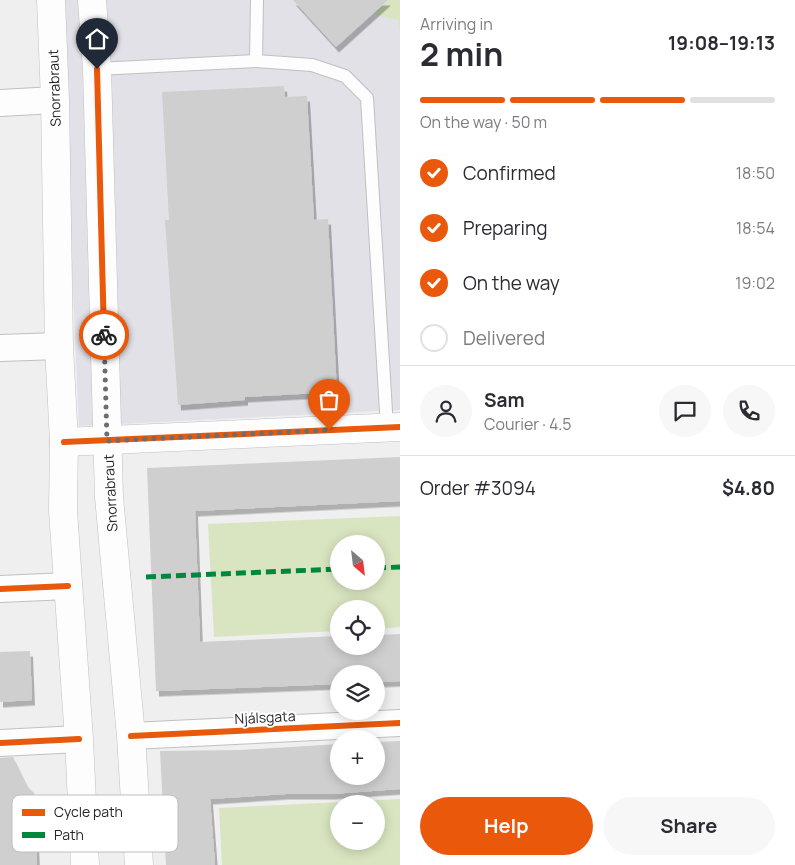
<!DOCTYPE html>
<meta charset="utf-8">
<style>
:root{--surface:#fff;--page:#f7f7f7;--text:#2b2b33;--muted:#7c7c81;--line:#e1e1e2;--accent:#ea580c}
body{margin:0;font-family:Manrope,sans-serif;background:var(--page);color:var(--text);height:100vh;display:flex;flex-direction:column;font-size:19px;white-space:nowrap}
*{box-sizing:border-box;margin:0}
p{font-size:16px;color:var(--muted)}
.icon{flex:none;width:28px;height:28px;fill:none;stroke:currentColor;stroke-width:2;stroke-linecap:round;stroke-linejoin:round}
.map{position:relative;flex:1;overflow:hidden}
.details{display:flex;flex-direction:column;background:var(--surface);width:395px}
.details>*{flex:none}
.needle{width:32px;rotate:152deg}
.fabs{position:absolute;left:330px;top:535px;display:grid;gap:10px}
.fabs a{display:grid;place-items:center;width:55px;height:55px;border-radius:50%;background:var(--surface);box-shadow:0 2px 12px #0003;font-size:25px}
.pin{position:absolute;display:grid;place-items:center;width:42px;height:42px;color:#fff;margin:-51px -21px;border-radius:50% 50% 50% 0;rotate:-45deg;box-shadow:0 0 5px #0007}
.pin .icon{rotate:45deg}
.courier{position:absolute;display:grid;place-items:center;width:50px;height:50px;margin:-25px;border:4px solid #ea580c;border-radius:50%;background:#fff;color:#222;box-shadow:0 1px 6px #0007}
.summary em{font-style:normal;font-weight:700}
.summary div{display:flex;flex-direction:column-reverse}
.summary{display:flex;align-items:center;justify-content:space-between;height:85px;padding:0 20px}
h1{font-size:32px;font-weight:700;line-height:38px}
.bar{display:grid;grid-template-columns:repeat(4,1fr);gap:8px 5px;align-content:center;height:60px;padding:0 20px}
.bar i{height:6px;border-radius:4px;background:var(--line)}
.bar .active{background:var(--accent)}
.bar p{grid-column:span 4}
.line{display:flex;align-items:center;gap:12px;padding:0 20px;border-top:1px solid var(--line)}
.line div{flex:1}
.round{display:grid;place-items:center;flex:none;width:52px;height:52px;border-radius:26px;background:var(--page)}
ol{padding:0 20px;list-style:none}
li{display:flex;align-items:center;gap:15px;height:55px}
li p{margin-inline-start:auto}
li .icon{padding:5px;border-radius:50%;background:var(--accent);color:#fff;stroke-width:4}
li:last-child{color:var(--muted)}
li i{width:28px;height:28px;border:2px solid var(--line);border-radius:50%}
.cta{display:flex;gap:10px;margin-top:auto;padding:10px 20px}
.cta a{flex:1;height:58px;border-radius:30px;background:var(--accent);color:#fff;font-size:20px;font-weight:700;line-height:58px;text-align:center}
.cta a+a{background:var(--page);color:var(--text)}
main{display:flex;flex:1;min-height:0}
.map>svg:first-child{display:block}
</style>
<main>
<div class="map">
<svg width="400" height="865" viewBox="0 0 400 865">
<defs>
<filter id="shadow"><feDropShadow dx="3" dy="5.5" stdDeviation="0" flood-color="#0004"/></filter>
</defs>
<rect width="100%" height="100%" fill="#efeff0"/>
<polygon fill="#e1e1e7" points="60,0 400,0 400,410 79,426"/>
<g fill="#d9e5c0" fill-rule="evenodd">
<polygon points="389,0 400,0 400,33 398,20 373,14"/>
<path d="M 400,516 L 400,627 L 376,629 L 376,609 L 339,609 L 339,631 L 214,637 L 208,524 ZM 339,544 L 376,544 L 376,581 L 339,581 Z"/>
<path d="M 400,799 L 400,865 L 222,865 L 219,808 ZM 339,804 L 376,804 L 376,841 L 339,841 Z"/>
</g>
<g fill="#cfcfcf" filter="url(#shadow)">
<polygon points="293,0 388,0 336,47"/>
<polygon points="284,86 285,97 307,96 314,220 328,219 337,392 245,397 245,400 178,405 165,220 169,220 162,92"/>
<polygon points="400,457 400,501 195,511 200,642 339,636 339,646 376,646 376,635 400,634 400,681 376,682 376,674 339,674 339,684 156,691 147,468"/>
<polygon points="30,651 32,700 0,702 0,652"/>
<polygon points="400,741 400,789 331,794 286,794 210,799 215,865 166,865 160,751 240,750 339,744 339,776 376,776 376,742"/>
<polygon points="13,757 27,786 34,793 37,865 0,865 0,758"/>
</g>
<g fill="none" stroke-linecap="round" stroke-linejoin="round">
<g stroke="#c0c0c1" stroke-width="14">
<g id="lane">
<polyline points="256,61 257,0"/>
<polyline points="97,69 256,61 312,65 345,76 367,98 387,428"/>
</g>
</g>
<g stroke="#c0c0c1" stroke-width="28">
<g id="street">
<polyline points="0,103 55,100"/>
<polyline points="0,348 59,346"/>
<polyline points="0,589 68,586"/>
<polyline points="131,736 400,723"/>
<polyline points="0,743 79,739"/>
</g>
</g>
<g stroke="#c0c0c1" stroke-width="29">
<g id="secondary">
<polyline points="51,0 55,100 59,346 64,442 63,511 79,739 85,865"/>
<polyline points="92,0 97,69 109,497 131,736 139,865"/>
<polyline points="64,442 400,427"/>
</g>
</g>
<use href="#lane" stroke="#fdfdfd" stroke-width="12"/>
<use href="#street" stroke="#fdfdfd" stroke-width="26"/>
<use href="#secondary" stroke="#fdfdfd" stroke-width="28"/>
<g stroke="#00873e" stroke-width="5" stroke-dasharray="10 5" stroke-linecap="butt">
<polyline points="376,568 400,567"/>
<polyline points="146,577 339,569"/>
</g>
<g stroke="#fff" stroke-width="9">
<g id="cycleway">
<polyline points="64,442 400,427"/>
<polyline points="0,589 68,586"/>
<polyline points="131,736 400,723"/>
<polyline points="0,743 79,739"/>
</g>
</g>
<use href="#cycleway" stroke="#e8590c" stroke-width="6"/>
</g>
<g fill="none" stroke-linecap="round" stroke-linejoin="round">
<polyline stroke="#6d6d6e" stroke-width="5" stroke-dasharray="0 9" points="104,335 107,441 329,430"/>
<polyline stroke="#ea580c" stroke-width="6" points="97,69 104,335"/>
</g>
<g text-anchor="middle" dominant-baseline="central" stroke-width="4" stroke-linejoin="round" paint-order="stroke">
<g font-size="14" fill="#272728" stroke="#fff">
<text transform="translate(54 88) rotate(-92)">Snorrabraut</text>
<text transform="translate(110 493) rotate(-93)">Snorrabraut</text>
<text transform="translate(265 717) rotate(-3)">Njálsgata</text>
</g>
</g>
<rect x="12" y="795" width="166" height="57" rx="8" fill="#fff" stroke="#bebebe" stroke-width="1"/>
<rect x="22" y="809" width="23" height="7" fill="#e8590c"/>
<rect x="22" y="832" width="23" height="6" fill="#00873e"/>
<g font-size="14" fill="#272728">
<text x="54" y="817">Cycle path</text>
<text x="54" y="840">Path</text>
</g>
</svg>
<div class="fabs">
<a><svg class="needle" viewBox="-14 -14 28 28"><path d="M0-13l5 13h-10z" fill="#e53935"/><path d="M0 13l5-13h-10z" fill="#7c7c81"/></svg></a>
<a><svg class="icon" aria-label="locate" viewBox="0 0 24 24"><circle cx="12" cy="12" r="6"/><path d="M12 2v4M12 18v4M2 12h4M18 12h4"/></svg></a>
<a><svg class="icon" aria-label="layers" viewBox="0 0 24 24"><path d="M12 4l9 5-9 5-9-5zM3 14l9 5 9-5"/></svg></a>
<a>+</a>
<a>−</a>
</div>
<div class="pin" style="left:329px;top:430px;background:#ea580c"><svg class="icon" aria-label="bag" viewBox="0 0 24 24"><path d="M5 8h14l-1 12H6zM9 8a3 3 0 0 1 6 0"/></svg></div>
<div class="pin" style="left:97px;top:69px;background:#1f2937"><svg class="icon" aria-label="home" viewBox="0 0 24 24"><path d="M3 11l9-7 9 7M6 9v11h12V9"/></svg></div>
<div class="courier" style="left:104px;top:335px"><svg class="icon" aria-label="bike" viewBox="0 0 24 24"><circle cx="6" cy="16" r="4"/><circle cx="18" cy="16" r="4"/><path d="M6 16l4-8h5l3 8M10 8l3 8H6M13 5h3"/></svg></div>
</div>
<section class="details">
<div class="summary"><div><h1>2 min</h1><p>Arriving in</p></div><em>19:08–19:13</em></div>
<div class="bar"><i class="active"></i><i class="active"></i><i class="active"></i><i></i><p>On the way · 50 m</p></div>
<ol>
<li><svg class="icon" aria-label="check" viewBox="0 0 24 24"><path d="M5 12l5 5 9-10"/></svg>Confirmed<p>18:50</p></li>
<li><svg class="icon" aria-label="check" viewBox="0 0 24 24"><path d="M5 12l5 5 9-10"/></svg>Preparing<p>18:54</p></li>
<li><svg class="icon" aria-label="check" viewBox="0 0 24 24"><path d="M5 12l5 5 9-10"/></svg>On the way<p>19:02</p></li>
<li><i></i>Delivered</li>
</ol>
<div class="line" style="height:90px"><a class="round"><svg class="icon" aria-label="person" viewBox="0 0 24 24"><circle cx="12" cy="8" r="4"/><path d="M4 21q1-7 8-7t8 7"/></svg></a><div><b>Sam</b><p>Courier · 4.5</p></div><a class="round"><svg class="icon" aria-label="chat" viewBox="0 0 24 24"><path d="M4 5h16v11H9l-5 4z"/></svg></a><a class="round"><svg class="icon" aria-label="phone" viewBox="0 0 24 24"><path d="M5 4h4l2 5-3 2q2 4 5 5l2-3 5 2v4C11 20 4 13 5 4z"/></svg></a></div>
<div class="line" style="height:65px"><div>Order #3094</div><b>$4.80</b></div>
<div class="cta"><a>Help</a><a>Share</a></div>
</section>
</main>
